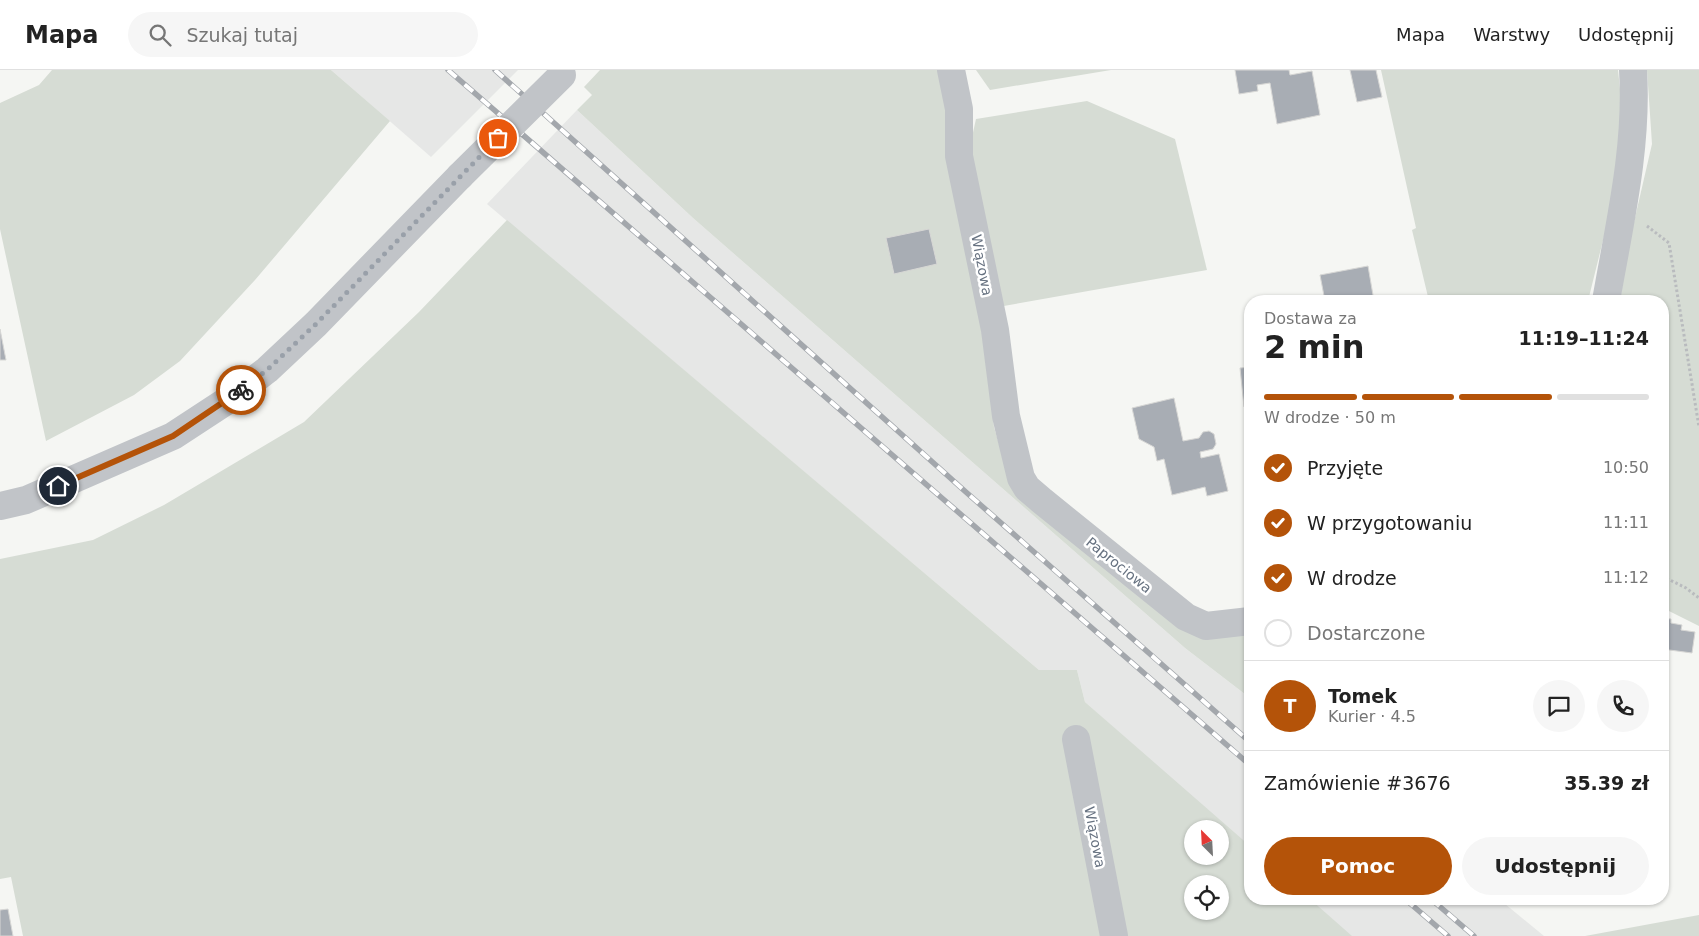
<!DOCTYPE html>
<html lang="pl">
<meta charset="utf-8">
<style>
:root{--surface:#fff;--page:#f6f6f6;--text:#222;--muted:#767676;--line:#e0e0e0;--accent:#b45309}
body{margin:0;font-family:"DejaVu Sans",sans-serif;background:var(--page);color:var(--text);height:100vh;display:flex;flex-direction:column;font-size:19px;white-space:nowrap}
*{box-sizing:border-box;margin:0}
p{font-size:16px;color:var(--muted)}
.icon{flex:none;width:28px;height:28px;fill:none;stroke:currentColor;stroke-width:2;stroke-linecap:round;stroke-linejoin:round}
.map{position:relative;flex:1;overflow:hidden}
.panel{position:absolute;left:1244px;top:225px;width:425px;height:610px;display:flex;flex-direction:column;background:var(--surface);border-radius:20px;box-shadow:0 1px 4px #0004}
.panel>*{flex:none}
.needle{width:32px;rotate:336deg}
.controls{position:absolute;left:1184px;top:750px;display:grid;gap:10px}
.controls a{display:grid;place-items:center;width:45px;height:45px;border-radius:50%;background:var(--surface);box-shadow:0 1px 4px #0004;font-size:25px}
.pin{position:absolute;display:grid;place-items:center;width:42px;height:42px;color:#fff;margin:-21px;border:2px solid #fff;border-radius:50%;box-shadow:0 1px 5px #0007}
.courier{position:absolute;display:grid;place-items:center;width:50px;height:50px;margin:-25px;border:4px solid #b45309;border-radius:50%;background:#fff;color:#222;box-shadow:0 1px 6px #0007}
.summary em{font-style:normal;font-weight:700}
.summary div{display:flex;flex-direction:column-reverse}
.summary{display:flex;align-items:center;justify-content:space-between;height:85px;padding:0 20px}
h1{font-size:32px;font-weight:700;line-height:38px}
.bar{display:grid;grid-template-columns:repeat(4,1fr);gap:8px 5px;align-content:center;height:60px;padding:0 20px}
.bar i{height:6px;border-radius:4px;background:var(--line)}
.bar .active{background:var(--accent)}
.bar p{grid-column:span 4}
.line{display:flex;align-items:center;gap:12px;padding:0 20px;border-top:1px solid var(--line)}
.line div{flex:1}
.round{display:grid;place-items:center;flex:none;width:52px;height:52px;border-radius:26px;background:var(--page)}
ol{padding:0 20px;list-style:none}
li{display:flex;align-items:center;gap:15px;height:55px}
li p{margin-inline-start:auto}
li .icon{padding:5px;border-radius:50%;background:var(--accent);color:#fff;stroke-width:4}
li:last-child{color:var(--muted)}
li i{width:28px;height:28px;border:2px solid var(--line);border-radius:50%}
.primary-button{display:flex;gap:10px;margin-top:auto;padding:10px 20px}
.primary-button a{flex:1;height:58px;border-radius:30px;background:var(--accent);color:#fff;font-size:20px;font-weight:700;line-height:58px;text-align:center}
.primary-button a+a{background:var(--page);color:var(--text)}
header{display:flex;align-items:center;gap:30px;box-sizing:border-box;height:70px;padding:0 25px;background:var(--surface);border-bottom:1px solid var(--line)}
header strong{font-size:24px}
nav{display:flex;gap:28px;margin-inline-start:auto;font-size:18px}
.search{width:350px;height:45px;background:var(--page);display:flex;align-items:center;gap:12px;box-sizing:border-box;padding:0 18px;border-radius:28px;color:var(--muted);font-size:19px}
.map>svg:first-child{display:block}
</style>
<header>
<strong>Mapa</strong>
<div class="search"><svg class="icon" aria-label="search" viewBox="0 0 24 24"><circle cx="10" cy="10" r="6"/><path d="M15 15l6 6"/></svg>Szukaj tutaj</div>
<nav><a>Mapa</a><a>Warstwy</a><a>Udostępnij</a></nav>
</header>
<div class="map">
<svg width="1699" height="866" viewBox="0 0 1699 866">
<rect width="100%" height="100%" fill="#f5f6f3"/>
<g fill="#e6e7e6">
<polygon points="331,0 518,0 431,87"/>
<polygon points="577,40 693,148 1185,578 1250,628 1250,779 1085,632 1077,600 1039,600 487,134"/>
<polygon points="1306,829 1499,829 1544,866 1348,866"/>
</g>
<g fill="#d6dcd4" fill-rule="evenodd">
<polygon points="52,0 331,0 390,51 255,210 180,291 134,325 46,371 0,159 0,33 39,15"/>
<polygon points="600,0 940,0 981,255 994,357 1006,398 1139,523 1250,557 1250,628 1185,578 693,148 577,40 592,25 584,17"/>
<polygon points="976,0 1111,0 990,20"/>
<polygon points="1381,0 1618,0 1624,57 1616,118 1588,231 1429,231 1412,160 1416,158"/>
<polygon points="1647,0 1699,0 1699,556 1663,538 1662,231 1620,231 1628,178 1652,74"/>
<polygon points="1087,31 1175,69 1207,200 998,237 970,76 976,49"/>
<path d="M 507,150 L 1039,600 L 1077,600 L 1085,632 L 1250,776 L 1250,829 L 1310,829 L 1352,866 L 23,866 L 11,807 L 0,809 L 0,489 L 93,470 L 164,435 L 304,352 L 419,242 ZM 1192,759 L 1220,759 L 1220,786 L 1192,786 ZM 1192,814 L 1220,814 L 1220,841 L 1192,841 Z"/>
<polygon points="1699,845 1699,866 1585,866"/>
</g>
<g fill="#a8adb4" stroke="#d7d7d5">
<polygon points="1235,0 1289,0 1290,5 1312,1 1320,45 1277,54 1270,13 1257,15 1258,21 1239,24"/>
<polygon points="1350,0 1376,0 1382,27 1357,32"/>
<polygon points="929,159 937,194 894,204 886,168"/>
<polygon points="1368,196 1374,231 1325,231 1320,205"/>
<polygon points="0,259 6,290 0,290"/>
<polygon points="1250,297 1250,336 1244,337 1240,298"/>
<polygon points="1174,328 1183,371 1199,368 1203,362 1209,361 1214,364 1216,374 1213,379 1200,382 1201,388 1219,384 1228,421 1207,426 1205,417 1172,425 1164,389 1157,391 1154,377 1139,369 1132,338"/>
<polygon points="1662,548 1671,549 1671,553 1682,555 1681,560 1695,562 1692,583 1662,579"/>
<polygon points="8,839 13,866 0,866 0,840"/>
</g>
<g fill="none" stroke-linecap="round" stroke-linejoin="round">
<g stroke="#b9bbbe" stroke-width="3" stroke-dasharray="2.5 2.5" stroke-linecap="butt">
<polyline points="1647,156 1669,173 1699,357"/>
<polyline points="1662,506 1686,518 1699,528"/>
</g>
<g stroke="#c1c4c8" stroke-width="28">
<polyline points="951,0 959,39 959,86 995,260 1006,346 1021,408 1027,418 1041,430 1186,547 1206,556 1250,551"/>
<path d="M 1606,231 C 1619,156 1638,77 1633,0"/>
<polyline points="0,436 26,430 173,366 228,330 267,300 316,254 460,106"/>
<polyline points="1076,669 1114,866"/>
</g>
<g stroke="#a3a7ac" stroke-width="5.5">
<g id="rail">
<polyline points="448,0 1250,695"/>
<polyline points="495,0 967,423 1250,672"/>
<polyline points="1405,829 1448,866"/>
<polyline points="1431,829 1474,866"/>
</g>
</g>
<use href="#rail" stroke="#fff" stroke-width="4" stroke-dasharray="11" stroke-linecap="butt"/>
<polyline stroke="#c1c4c8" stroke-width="28" points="460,106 562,5"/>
</g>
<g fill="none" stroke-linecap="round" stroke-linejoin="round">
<polyline stroke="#99a0a9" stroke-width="5" stroke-dasharray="0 9" points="241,320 267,300 316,254 498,68"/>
<polyline stroke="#b45309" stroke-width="6" points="58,416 173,366 241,320"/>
</g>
<g text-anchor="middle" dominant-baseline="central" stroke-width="5" stroke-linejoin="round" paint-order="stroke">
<g font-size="14" fill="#677281" stroke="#fff">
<text transform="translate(982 195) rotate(79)">Wiązowa</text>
<text transform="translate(1119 495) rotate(39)">Paprociowa</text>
<text transform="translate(1095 767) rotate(79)">Wiązowa</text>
</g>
</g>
</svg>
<div class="controls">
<a><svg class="needle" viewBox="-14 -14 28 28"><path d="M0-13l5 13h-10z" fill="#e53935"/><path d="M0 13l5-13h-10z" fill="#767676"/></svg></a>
<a><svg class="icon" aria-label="locate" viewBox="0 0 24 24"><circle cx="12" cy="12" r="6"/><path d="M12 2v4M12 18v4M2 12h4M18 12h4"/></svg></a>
</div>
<div class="pin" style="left:498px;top:68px;background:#ea580c"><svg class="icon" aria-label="bag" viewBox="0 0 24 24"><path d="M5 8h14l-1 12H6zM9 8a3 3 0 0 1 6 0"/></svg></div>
<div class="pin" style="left:58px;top:416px;background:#1f2937"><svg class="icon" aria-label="home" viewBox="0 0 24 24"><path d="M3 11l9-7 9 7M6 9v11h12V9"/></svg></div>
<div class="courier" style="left:241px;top:320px"><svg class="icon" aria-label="bike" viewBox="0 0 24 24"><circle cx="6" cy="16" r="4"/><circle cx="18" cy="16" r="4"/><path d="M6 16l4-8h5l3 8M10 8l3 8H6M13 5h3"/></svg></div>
<section class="panel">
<div class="summary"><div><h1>2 min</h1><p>Dostawa za</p></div><em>11:19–11:24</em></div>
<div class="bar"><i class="active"></i><i class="active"></i><i class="active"></i><i></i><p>W drodze · 50 m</p></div>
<ol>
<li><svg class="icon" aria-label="check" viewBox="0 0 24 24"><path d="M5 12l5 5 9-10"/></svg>Przyjęte<p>10:50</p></li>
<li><svg class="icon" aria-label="check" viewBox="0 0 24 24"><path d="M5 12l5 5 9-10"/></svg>W przygotowaniu<p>11:11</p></li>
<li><svg class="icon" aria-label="check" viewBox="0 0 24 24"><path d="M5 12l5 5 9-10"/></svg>W drodze<p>11:12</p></li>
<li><i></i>Dostarczone</li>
</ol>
<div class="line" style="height:90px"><b class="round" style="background:var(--accent);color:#fff">T</b><div><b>Tomek</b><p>Kurier · 4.5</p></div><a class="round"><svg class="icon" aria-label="chat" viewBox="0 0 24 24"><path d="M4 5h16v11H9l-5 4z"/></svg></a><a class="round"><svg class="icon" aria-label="phone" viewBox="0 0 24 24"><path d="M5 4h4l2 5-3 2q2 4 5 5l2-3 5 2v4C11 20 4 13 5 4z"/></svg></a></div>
<div class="line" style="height:65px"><div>Zamówienie #3676</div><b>35.39 zł</b></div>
<div class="primary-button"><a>Pomoc</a><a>Udostępnij</a></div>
</section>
</div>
